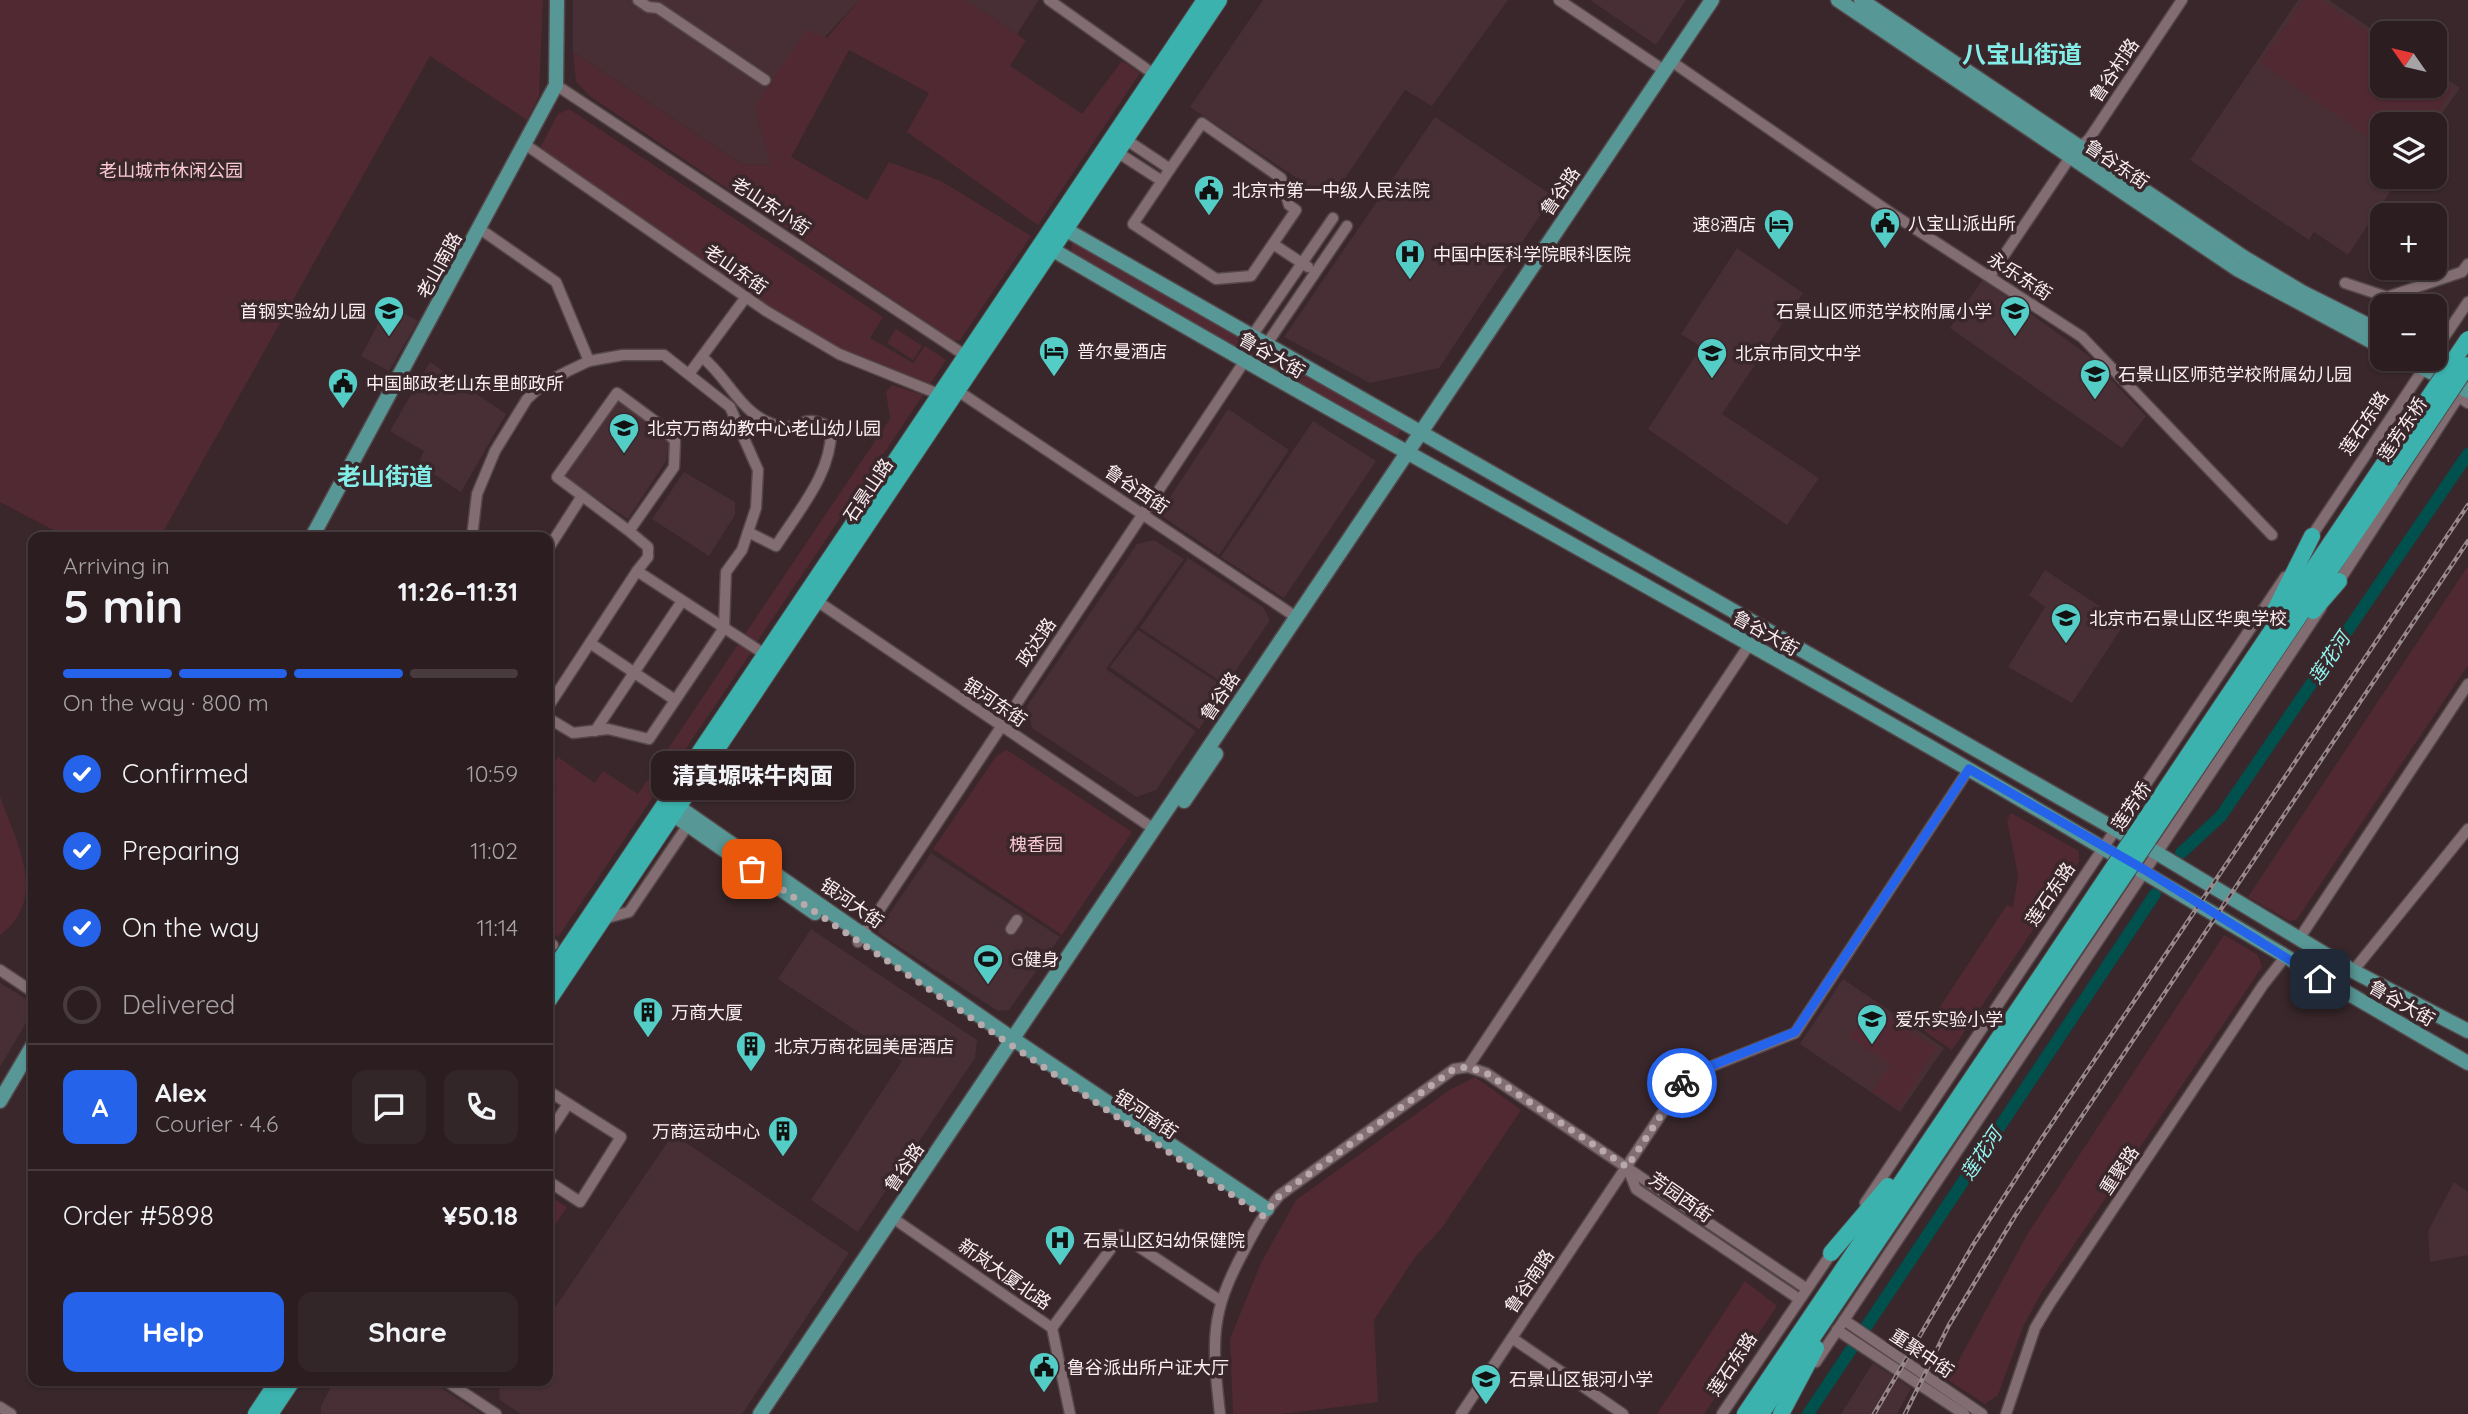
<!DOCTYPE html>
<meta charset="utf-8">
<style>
:root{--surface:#2b1d20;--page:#332629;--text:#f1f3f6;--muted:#a6a2a5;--line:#473b3e;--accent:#2563eb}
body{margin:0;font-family:Quicksand,"Noto Sans SC",sans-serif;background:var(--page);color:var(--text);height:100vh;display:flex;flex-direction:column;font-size:26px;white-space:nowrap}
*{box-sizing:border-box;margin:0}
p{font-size:23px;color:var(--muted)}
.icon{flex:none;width:38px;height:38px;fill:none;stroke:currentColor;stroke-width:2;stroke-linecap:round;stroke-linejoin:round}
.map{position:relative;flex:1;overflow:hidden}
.panel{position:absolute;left:28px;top:532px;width:525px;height:854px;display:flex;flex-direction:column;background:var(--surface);border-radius:14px;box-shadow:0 2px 5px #0004,0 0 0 2px var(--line)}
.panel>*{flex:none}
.needle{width:46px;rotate:304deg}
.tools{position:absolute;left:2370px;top:21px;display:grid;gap:14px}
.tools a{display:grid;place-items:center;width:77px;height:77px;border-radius:14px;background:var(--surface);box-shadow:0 2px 5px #0004,0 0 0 2px var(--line);font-size:35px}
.pin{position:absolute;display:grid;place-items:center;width:60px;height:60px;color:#fff;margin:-30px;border-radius:14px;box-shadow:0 4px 10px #0006}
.courier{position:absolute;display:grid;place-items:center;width:70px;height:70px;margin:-35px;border:5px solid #2563eb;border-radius:50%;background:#fff;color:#222;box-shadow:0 2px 9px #0007}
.bubble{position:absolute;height:49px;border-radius:14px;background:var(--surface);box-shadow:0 2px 5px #0004,0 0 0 2px var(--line);font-size:23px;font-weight:800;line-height:49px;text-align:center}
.head em{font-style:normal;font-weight:800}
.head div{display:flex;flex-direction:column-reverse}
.head{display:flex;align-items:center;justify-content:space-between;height:119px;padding:0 35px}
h1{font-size:46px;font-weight:800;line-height:52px}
.bar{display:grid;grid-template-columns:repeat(4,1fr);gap:10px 7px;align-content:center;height:84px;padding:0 35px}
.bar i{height:9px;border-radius:5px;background:var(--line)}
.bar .on{background:var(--accent)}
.bar p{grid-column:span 4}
.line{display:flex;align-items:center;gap:18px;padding:0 35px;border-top:2px solid var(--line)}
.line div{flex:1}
.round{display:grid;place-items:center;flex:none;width:74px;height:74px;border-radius:14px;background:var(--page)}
ol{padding:0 35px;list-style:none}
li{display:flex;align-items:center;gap:21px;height:77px}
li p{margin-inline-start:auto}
li .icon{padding:7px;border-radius:50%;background:var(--accent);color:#fff;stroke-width:4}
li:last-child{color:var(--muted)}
li i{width:38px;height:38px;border:4px solid var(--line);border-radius:50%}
.action{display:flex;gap:14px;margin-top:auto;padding:14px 35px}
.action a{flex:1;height:80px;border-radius:14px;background:var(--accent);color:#fff;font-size:28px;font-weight:800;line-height:80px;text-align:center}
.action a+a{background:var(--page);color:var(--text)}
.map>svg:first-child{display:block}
</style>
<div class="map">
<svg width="2468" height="1414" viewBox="0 0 2468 1414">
<rect width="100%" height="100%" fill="#39272b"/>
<g fill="#482f35">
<polygon points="573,0 859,0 756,112 771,165 741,164 573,52"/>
<polygon points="965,0 1039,0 1017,34"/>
<polygon points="1263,0 1508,0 1432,106 1405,90 1330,200 1190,107"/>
<polygon points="1590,0 1686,0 1656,45"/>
<polygon points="2298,0 2329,0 2382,36 2382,86 2434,86 2434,71 2460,88 2434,125 2382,124 2382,177 2400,177 2348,255 2314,232 2309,240 2190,160"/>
<polygon points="1435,117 1553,196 1439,368 1370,383 1284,337"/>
<polygon points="1737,248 1803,293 1722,414 1819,478 1787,525 1648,429 1701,347 1681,334"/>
<polygon points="1983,279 2089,356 2146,416 2122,448 1950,328"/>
<polygon points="388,305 418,321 389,371 361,356"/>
<polygon points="430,362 506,414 461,492 418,464 424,451 390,431"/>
<polygon points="617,401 667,435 670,444 666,461 628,519 564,477"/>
<polygon points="1228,409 1289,450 1219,555 1159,514"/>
<polygon points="1313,421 1376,461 1284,598 1221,557"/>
<polygon points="684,472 735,502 735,515 709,556 652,519"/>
<polygon points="1154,540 1184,559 1106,669 1196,731 1156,790 1137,797 1032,728 1027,706 1137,544"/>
<polygon points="1188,558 1263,607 1270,620 1226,685 1140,628"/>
<polygon points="2045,570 2125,623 2072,703 2008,667 2045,607 2029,595"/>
<polygon points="1138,630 1226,688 1199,729 1110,667"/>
<polygon points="931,853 1060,937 1009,1010 998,1011 879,934 878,930"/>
<polygon points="811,929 977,1040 975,1058 858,1232 811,1200 902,1061 778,979"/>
<polygon points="1843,979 1944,1048 1900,1112 1800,1044"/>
<polygon points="0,983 33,1003 33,1011 0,1067"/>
<polygon points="673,1134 849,1253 742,1414 521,1414 500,1400 499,1390 505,1381 548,1381 548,1318"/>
<polygon points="2454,1182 2468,1192 2468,1255 2430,1262 2428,1231"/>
<polygon points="1873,1363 1911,1388 1897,1414 1841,1414"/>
<polygon points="334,1381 431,1381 481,1414 321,1414 321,1406"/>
</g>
<g fill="#512933">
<polygon points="0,0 543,0 539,96 527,120 430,56 160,537 67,537 0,502"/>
<polygon points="859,0 965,0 1026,40 1010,66 1082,114 1122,61 1140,73 1038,225 907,132 929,93 849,50 791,157 867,200 889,162 941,181 1031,236 960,340 953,340 591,97 576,82 573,52 741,164 771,165 756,112 757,103 806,30 827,38"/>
<polygon points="2303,0 2321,0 2382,41 2382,86 2434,86 2434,77 2452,90 2429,124 2382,124 2382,146 2260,63"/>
<polygon points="569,109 883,317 870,338 913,363 925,346 946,360 929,386 840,351 766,307 543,153 541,146 558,114"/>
<polygon points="1080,243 1403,427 1394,441 1070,255 1072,244"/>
<polygon points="896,329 922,346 913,360 887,343"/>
<polygon points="892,385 923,395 757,642 745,634 890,419 886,392"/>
<polygon points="2468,566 2468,665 2297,919 2290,921 2248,897"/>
<polygon points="739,643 752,651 558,937 549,931 548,923 548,812 553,811 556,787 548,785 548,769 550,770 558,757 595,783 603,771 638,794"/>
<polygon points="1007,750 1132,832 1062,935 933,849 997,755"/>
<path d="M 0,796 C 16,843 50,898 0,935 Z"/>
<polygon points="2011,813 2079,851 2079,862 1952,1050 1924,1031 2007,905 2013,908 2018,875 2007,820"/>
<polygon points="2224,935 2258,955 2262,967 2040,1295 2023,1327 1998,1395 1985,1404 1948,1380 2028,1233"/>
<polygon points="1871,1005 1936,1048 1899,1109 1886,1101 1888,1097 1885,1100 1872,1092 1889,1066 1896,1069 1849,1037"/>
<polygon points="1475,1077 1521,1110 1441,1229 1415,1257 1374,1320 1378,1402 1281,1414 1233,1414 1230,1339 1261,1263 1296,1200 1451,1089"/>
<polygon points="548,1195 567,1207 548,1235"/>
<polygon points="1745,1281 1777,1306 1704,1414 1657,1414"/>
</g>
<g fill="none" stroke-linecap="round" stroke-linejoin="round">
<g stroke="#00504d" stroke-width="12">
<polyline points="2181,853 2221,816 2468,454"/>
<polyline points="1808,1414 2155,894"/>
</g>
<g stroke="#544649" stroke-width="13">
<g id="minor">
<polyline points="638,0 648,7 658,8 765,80"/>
<polyline points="1049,0 1155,75"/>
<polyline points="1559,0 1665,71"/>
<polyline points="1678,66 1894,215 2082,337 2272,535"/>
<polyline points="556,85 966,356"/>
<polyline points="526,145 766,311 839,354 941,395"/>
<polyline points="1117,152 1162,181 1170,169 1125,139"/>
<polyline points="1162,181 1133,224 1216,279 1251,276 1296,210 1289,205 1281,178 1202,123 1170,169"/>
<polyline points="480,229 556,282 589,361"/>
<polyline points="1273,244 1308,267"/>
<polyline points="1990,276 2071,156 2089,139 2182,0"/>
<polyline points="2345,283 2387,297 2462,272 2468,264"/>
<polyline points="1252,336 1333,218"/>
<polyline points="1266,345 1347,226"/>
<polyline points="2434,352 2468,302"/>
<path d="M 702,357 C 731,380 742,420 784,427 C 792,429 801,421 810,421 C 816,420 825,425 831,427 C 833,472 799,510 776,546 L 748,532"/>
<polyline points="689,374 746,297"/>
<polyline points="958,391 1296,617"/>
<polyline points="2453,393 2468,403"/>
<polyline points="629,531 557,477 617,393 659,424 675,441 674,467 629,531 648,547 648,557 637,571"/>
<polyline points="472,537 477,494 495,451 527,399 542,385 568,371 589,361 623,355 664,355 730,407 758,470 756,508 742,550 726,572 724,628 649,739 608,729 573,733 548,718"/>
<polyline points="2309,540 2430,359"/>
<polyline points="548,549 582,496"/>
<polyline points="2336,586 2468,382"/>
<polyline points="817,601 1154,829"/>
<polyline points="590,643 675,700"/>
<polyline points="548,707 637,571 766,655"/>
<polyline points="595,731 682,601"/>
<polyline points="603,919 629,912 688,825"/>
<polyline points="1011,929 1017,920"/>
<polyline points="2299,939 2468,684"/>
<polyline points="548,942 553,945"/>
<polyline points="858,942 1244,362"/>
<polyline points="0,970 33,992"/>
<polyline points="2353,971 2468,829"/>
<polyline points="1468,1067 1761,627"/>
<polyline points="548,1102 553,1094 621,1137 580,1202 548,1181"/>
<polyline points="548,1134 568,1104"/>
<polyline points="1628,1169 1636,1189 1799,1299"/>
<polyline points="1865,1203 2285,577"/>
<polyline points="900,1223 1052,1328 1070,1414"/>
<polyline points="1844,1320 1982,1414"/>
<polyline points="1052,1328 1121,1235 1219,1300"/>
<polyline points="1837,1330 1964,1414"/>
<polyline points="1512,1338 1623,1414"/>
<polyline points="1816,1362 2321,608"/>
<polyline points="446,1381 496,1414"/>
<polyline points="0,1407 11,1414"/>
<path d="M 1220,1414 C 1212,1342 1209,1314 1245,1249 C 1255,1230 1265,1211 1280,1195 L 1454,1069 L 1468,1067 L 1486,1073 L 1807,1289"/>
<polyline points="1461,1414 1687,1076 1795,1033 1969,769"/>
<polyline points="1722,1414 1835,1248"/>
<polyline points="2006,1414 2035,1328 2050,1303 2263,985 2285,957"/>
</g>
</g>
<g stroke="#544649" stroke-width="17">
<g id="major">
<polyline points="1838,0 2237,269 2382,347"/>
<polyline points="1861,0 2245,258 2302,292 2382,332"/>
<polyline points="1056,224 2157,853 2353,971 2468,1031"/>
<path d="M 1043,244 C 1349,424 1663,592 1970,770 C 2137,867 2301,967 2468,1063"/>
<polyline points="2434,358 2458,374"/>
<polyline points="2405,359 2468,391"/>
<polyline points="312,537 556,85 557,0"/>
<polyline points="670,801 1013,1039 1267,1209"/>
<polyline points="1184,801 1216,754"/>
<polyline points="665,809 815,913"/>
<polyline points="0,1101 33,1045"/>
<polyline points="760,1414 1712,0"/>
</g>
</g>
<g stroke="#544649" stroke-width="18">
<g id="highway">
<polyline points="2313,611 2339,581"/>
<polyline points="2274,612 2312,536"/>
<polyline points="2205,730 2379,471"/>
<polyline points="2217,738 2391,480"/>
<polyline points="548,978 1205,0"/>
<polyline points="548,1001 1219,0"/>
<polyline points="1831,1253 1888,1186"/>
<polyline points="256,1414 278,1381"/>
<polyline points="270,1414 292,1381"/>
<polyline points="1745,1414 2042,974"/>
<polyline points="1761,1414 2053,981"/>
<polyline points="1781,1414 1816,1348"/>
</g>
</g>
<use href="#minor" stroke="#826e72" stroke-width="10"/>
<use href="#major" stroke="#579795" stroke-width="14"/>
<use href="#highway" stroke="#3bb2ad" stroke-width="16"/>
<g stroke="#98898d" stroke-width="4.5">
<g id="rail">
<polyline points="1874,1414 1973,1245 2040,1141 2468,505"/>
<polyline points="1905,1414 1949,1325 2015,1216 2468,541"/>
</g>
</g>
<use href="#rail" stroke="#39272b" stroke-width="2" stroke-dasharray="5" stroke-linecap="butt"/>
<g stroke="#544649" stroke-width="18" stroke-linecap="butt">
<g id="highway-bridge">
<polyline points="2379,471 2468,339"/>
<polyline points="2391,480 2468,365"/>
<polyline points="2042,974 2205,730"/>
<polyline points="2053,981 2217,738"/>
</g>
</g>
<use href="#highway-bridge" stroke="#3bb2ad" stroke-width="16"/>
</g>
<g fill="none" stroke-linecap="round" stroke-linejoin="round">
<polyline stroke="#b7a9ac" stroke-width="7" stroke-dasharray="0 12.6" points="752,869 1263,1216 1280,1195 1454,1069 1468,1067 1486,1073 1627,1167 1682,1083"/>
<polyline stroke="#2563eb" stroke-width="9" points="1682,1083 1686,1076 1795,1032 1969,769 2145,870 2320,979"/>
</g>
<defs>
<g id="civic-pin" transform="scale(1.575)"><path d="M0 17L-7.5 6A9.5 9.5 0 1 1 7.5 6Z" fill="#54cdc7" stroke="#39272b"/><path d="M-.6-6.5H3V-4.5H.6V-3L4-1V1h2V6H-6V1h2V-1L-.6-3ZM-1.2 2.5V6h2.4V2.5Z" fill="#111"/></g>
<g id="hotel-pin" transform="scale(1.575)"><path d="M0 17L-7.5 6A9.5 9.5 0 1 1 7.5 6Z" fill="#54cdc7" stroke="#39272b"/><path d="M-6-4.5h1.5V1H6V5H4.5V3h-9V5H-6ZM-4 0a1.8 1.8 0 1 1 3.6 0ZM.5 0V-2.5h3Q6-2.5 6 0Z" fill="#111"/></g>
<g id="hospital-pin" transform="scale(1.575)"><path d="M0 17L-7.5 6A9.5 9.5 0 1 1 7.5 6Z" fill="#54cdc7" stroke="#39272b"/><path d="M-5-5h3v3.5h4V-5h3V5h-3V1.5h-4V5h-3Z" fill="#111"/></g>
<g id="school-pin" transform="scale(1.575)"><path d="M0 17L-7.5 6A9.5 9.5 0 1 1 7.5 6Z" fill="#54cdc7" stroke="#39272b"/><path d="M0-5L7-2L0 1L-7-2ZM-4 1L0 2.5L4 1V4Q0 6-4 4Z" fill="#111"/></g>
<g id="stadium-pin" transform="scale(1.575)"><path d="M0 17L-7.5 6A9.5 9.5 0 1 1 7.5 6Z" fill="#54cdc7" stroke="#39272b"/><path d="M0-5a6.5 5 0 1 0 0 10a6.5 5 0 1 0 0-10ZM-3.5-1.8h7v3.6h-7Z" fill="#111"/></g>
<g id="building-pin" transform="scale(1.575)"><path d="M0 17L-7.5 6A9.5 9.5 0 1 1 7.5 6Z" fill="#54cdc7" stroke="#39272b"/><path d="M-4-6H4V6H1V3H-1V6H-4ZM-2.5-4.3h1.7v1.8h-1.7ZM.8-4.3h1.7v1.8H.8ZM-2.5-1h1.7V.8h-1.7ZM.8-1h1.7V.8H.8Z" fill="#111"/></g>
</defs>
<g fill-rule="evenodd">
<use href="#civic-pin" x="1209" y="190"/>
<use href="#civic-pin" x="1885" y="223"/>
<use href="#hotel-pin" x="1779" y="224"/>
<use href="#hospital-pin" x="1410" y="254"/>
<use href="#school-pin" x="389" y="311"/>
<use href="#school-pin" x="2015" y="311"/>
<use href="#hotel-pin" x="1054" y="351"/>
<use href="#school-pin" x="1712" y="353"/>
<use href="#school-pin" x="2095" y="374"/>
<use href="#civic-pin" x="343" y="383"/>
<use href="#school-pin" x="624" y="428"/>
<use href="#school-pin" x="2066" y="618"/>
<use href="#stadium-pin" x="988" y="959"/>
<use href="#building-pin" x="648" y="1012"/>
<use href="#school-pin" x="1872" y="1019"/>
<use href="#building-pin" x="751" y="1046"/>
<use href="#building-pin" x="783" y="1131"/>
<use href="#hospital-pin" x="1060" y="1240"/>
<use href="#civic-pin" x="1044" y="1367"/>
<use href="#school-pin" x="1486" y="1379"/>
</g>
<g text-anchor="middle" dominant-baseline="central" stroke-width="7" stroke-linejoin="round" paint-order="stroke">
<g font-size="18" fill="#fbeff2" stroke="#39272b">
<text transform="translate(2114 70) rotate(-56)">鲁谷村路</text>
<text transform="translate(2117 164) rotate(34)">鲁谷东街</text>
<text transform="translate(1560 191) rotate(-56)">鲁谷路</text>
<text transform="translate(771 206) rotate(33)">老山东小街</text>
<text transform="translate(439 265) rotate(-61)">老山南路</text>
<text transform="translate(736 269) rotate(35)">老山东街</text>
<text transform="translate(2020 276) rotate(33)">永乐东街</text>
<text transform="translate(1272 355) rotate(30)">鲁谷大街</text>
<text transform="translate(2364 423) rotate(-56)">莲石东路</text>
<text transform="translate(2402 429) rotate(-56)">莲芳东桥</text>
<text transform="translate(1137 489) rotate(34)">鲁谷西街</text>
<text transform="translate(868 490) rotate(-56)">石景山路</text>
<text transform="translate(1766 633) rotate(29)">鲁谷大街</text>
<text transform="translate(1036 642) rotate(-56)">政达路</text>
<text transform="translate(1220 696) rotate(-56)">鲁谷路</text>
<text transform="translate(995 702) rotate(34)">银河东街</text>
<text transform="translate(2131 806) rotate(-56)">莲芳桥</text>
<text transform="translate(2050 894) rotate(-56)">莲石东路</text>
<text transform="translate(852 903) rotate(35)">银河大街</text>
<text transform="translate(2402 1003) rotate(30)">鲁谷大街</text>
<text transform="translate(1146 1114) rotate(34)">银河南街</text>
<text transform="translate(904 1167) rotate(-56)">鲁谷路</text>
<text transform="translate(2119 1170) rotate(-56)">重聚路</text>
<text transform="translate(1681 1197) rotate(35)">芳园西街</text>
<text transform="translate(1005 1274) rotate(35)">新岚大厦北路</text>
<text transform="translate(1529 1281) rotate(-56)">鲁谷南路</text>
<text transform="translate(1922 1353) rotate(34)">重聚中街</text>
<text transform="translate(1732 1364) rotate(-56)">莲石东路</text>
</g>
<g font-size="18" fill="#fac8d2" stroke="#39272b">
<text x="171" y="170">老山城市休闲公园</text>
<text x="1036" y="844">槐香园</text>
</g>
<g font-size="18" fill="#fbeff2" stroke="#39272b" text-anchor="start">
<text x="1232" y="190">北京市第一中级人民法院</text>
<text x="1908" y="223">八宝山派出所</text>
<text x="1756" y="224" text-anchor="end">速8酒店</text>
<text x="1433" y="254">中国中医科学院眼科医院</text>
<text x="366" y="311" text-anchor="end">首钢实验幼儿园</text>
<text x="1992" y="311" text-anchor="end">石景山区师范学校附属小学</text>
<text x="1077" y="351">普尔曼酒店</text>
<text x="1735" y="353">北京市同文中学</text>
<text x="2118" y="374">石景山区师范学校附属幼儿园</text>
<text x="366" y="383">中国邮政老山东里邮政所</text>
<text x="647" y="428">北京万商幼教中心老山幼儿园</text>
<text x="2089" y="618">北京市石景山区华奥学校</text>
<text x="1011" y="959">G健身</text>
<text x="671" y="1012">万商大厦</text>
<text x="1895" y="1019">爱乐实验小学</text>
<text x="774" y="1046">北京万商花园美居酒店</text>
<text x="760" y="1131" text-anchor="end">万商运动中心</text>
<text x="1083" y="1240">石景山区妇幼保健院</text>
<text x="1067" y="1367">鲁谷派出所户证大厅</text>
<text x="1509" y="1379">石景山区银河小学</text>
</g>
<g font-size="19" font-style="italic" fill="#91f9f2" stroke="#39272b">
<text transform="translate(2329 658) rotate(-56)">莲花河</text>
<text transform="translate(1981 1154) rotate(-56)">莲花河</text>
</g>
<g font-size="24" font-weight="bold" fill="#83eee8" stroke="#39272b">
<text x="2022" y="54">八宝山街道</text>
<text x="385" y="476">老山街道</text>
</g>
</g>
</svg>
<div class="tools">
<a><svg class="needle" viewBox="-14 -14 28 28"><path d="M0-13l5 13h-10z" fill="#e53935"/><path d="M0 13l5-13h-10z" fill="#a6a2a5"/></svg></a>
<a><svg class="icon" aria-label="layers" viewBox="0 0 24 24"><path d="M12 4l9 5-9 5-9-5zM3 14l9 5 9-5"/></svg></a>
<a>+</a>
<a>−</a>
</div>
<div class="pin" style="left:752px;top:869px;background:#ea580c"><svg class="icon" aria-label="bag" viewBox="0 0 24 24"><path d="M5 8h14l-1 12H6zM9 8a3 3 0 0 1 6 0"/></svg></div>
<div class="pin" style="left:2320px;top:979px;background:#1f2937"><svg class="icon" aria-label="home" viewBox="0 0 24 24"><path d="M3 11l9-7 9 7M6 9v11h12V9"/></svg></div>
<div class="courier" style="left:1682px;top:1083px"><svg class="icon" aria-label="bike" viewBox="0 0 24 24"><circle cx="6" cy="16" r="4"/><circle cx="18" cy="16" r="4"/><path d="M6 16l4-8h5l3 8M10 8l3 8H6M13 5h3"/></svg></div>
<div class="bubble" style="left:651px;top:751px;width:203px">清真塬味牛肉面</div>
<section class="panel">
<div class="head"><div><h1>5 min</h1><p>Arriving in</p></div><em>11:26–11:31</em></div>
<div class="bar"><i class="on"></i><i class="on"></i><i class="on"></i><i></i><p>On the way · 800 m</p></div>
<ol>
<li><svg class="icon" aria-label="check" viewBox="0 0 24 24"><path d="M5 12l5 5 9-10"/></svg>Confirmed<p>10:59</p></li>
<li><svg class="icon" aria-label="check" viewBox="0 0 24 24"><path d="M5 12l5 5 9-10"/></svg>Preparing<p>11:02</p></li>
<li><svg class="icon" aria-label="check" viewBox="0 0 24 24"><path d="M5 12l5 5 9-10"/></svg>On the way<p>11:14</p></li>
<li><i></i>Delivered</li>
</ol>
<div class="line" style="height:126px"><b class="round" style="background:var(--accent);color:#fff">A</b><div><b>Alex</b><p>Courier · 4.6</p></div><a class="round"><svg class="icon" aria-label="chat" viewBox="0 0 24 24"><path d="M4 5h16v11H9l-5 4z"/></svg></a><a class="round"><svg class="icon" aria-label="phone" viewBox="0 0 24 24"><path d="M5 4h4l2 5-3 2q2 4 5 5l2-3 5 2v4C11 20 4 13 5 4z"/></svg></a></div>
<div class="line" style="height:91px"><div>Order #5898</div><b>¥50.18</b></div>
<div class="action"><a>Help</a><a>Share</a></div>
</section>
</div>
